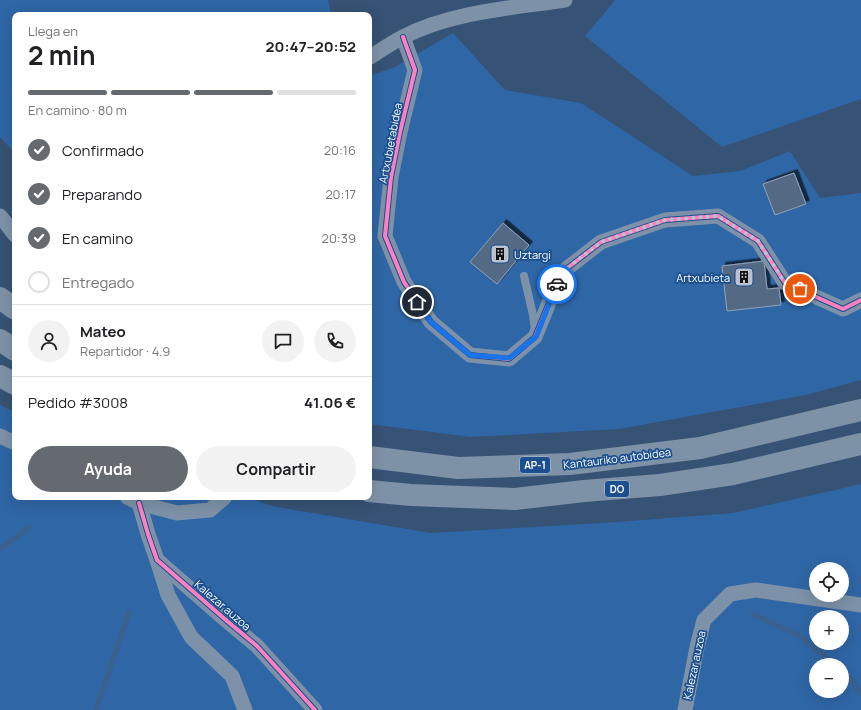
<!DOCTYPE html>
<html lang="es">
<meta charset="utf-8">
<style>
:root{--surface:#fff;--page:#f2f2f2;--text:#202124;--muted:#757577;--line:#e0e0e0;--accent:#656970}
body{margin:0;font-family:Manrope,sans-serif;background:var(--page);color:var(--text);height:100vh;display:flex;flex-direction:column;font-size:15px;white-space:nowrap}
*{box-sizing:border-box;margin:0}
p{font-size:13px;color:var(--muted)}
.icon{flex:none;width:22px;height:22px;fill:none;stroke:currentColor;stroke-width:2;stroke-linecap:round;stroke-linejoin:round}
.map{position:relative;flex:1;overflow:hidden}
.details{position:absolute;left:12px;top:12px;width:360px;height:488px;display:flex;flex-direction:column;background:var(--surface);border-radius:8px;box-shadow:0 4px 16px #0002}
.details>*{flex:none}
.fabs{position:absolute;left:809px;top:562px;display:grid;gap:8px}
.fabs a{display:grid;place-items:center;width:40px;height:40px;border-radius:50%;background:var(--surface);box-shadow:0 4px 16px #0002;font-size:20px}
.pin{position:absolute;display:grid;place-items:center;width:34px;height:34px;color:#fff;margin:-17px;border:2px solid #fff;border-radius:50%;box-shadow:0 1px 4px #0007}
.courier{position:absolute;display:grid;place-items:center;width:40px;height:40px;margin:-20px;border:3px solid #1a73e8;border-radius:50%;background:#fff;color:#222;box-shadow:0 1px 5px #0007}
.overview em{font-style:normal;font-weight:700}
.overview div{display:flex;flex-direction:column-reverse}
.overview{display:flex;align-items:center;justify-content:space-between;height:68px;padding:0 16px}
h1{font-size:26px;font-weight:700;line-height:30px}
.bar{display:grid;grid-template-columns:repeat(4,1fr);gap:6px 4px;align-content:center;height:48px;padding:0 16px}
.bar i{height:5px;border-radius:3px;background:var(--line)}
.bar .selected{background:var(--accent)}
.bar p{grid-column:span 4}
.line{display:flex;align-items:center;gap:10px;padding:0 16px;border-top:1px solid var(--line)}
.line div{flex:1}
.round{display:grid;place-items:center;flex:none;width:42px;height:42px;border-radius:21px;background:var(--page)}
ol{padding:0 16px;list-style:none}
li{display:flex;align-items:center;gap:12px;height:44px}
li p{margin-inline-start:auto}
li .icon{padding:4px;border-radius:50%;background:var(--accent);color:#fff;stroke-width:4}
li:last-child{color:var(--muted)}
li i{width:22px;height:22px;border:2px solid var(--line);border-radius:50%}
.action{display:flex;gap:8px;margin-top:auto;padding:8px 16px}
.action a{flex:1;height:46px;border-radius:24px;background:var(--accent);color:#fff;font-size:16px;font-weight:700;line-height:46px;text-align:center}
.action a+a{background:var(--page);color:var(--text)}
.map>svg:first-child{display:block}
</style>
<div class="map">
<svg width="861" height="710" viewBox="0 0 861 710">
<defs>
<filter id="shadow"><feDropShadow dx="3.5" dy="-3.5" stdDeviation="0" flood-color="#0009"/></filter>
</defs>
<rect width="100%" height="100%" fill="#365274"/>
<g fill="#2f66a5" fill-rule="evenodd">
<polygon points="0,0 328,0 331,15 15,15 15,153 0,137"/>
<polygon points="615,0 861,0 861,99 722,147 585,36"/>
<polygon points="453,33 505,90 581,103 693,176 740,171 790,151 820,198 861,193 861,380 806,395 619,429 471,437 369,424 369,76 395,67"/>
<path d="M 0,405 L 15,412 L 15,497 L 243,497 L 277,507 L 431,533 L 617,522 L 733,513 L 861,484 L 861,710 L 0,710 ZM 816,569 L 842,569 L 842,595 L 816,595 ZM 816,617 L 842,617 L 842,643 L 816,643 ZM 816,665 L 842,665 L 842,691 L 816,691 Z"/>
</g>
<g fill="none" stroke-linecap="round" stroke-linejoin="round">
<g stroke="#3b618d" stroke-width="5">
<polyline points="0,549 28,528"/>
<polyline points="753,614 800,636 835,665"/>
<polyline points="842,671 848,675 861,694"/>
<polyline points="96,710 129,612"/>
</g>
</g>
<g fill="#526984" stroke="#92a2b6" filter="url(#shadow)">
<polygon points="794,173 806,204 775,215 763,184"/>
<polygon points="503,223 529,245 497,284 470,262"/>
<polygon points="764,261 767,289 779,288 781,305 727,311 722,266"/>
</g>
<g fill="none" stroke-linecap="round" stroke-linejoin="round">
<polyline stroke="#7d92a8" stroke-width="8" points="524,276 533,315 535,330"/>
<g stroke="#7d92a8" stroke-width="15">
<polyline points="403,37 415,70 400,132 391,177 385,236 404,282 431,322 470,355 509,359 535,337 561,273 601,242 665,220 718,216 758,241 785,283 843,309 861,300"/>
<path d="M 369,58 C 380,51 391,43 403,37 C 451,12 512,8 565,0"/>
<polyline points="0,216 15,235"/>
<polyline points="0,436 15,443"/>
<polyline points="127,497 139,503 177,513 210,510 225,497"/>
<polyline points="139,503 148,534 157,560 227,621 257,646 315,710"/>
<polyline points="157,560 168,595 191,637 232,676 245,710"/>
<polyline points="685,710 697,647 704,620 730,594 756,590 861,605"/>
</g>
<g stroke="#7e92a7" stroke-width="22">
<polyline points="0,298 15,309"/>
<polyline points="0,340 15,350"/>
<polyline points="0,376 15,384"/>
<polyline points="369,457 458,468 570,464 700,448 861,410"/>
<polyline points="369,491 411,495 515,499 584,491 660,485 733,474 861,444"/>
</g>
<g stroke="#1b4f8f" stroke-width="6">
<g id="cycleway">
<polyline points="403,37 415,70 400,132 391,177 385,236 404,282 431,322 470,355 509,359 535,337 561,273 601,242 665,220 718,216 758,241 785,283 843,309 861,300"/>
<polyline points="139,503 148,534 157,560 227,621 257,646 315,710"/>
</g>
</g>
<use href="#cycleway" stroke="#ff80c0" stroke-width="4"/>
</g>
<g fill="none" stroke-linecap="round" stroke-linejoin="round">
<polyline stroke="#b9c2ce" stroke-width="4" stroke-dasharray="0 7.2" points="557,284 561,273 601,242 665,220 718,216 758,241 785,283 800,289"/>
<polyline stroke="#1a73e8" stroke-width="5" points="417,302 431,322 470,355 509,358 536,337 557,284"/>
</g>
<defs>
<g id="building-square" transform="scale(1)"><rect x="-9" y="-9" width="18" height="18" rx="4" fill="#b9c2ce" stroke="#1b4f8f"/><path d="M-4-6H4V6H1V3H-1V6H-4ZM-2.5-4.3h1.7v1.8h-1.7ZM.8-4.3h1.7v1.8H.8ZM-2.5-1h1.7V.8h-1.7ZM.8-1h1.7V.8H.8Z" fill="#111"/></g>
</defs>
<g fill-rule="evenodd">
<use href="#building-square" x="500" y="254"/>
<use href="#building-square" x="744" y="277"/>
</g>
<g text-anchor="middle" dominant-baseline="central" stroke-width="3.5" stroke-linejoin="round" paint-order="stroke">
<g fill="#1b4f8f" stroke="#bbcadd" stroke-width="1">
<rect x="520" y="457" width="30" height="16" rx="3"/>
<rect x="605" y="481" width="24" height="16" rx="3"/>
</g>
<g font-size="10" font-weight="bold" fill="#fff">
<text x="535" y="465">AP-1</text>
<text x="617" y="489">DO</text>
</g>
<g font-size="11" fill="#fff" stroke="#1b4f8f">
<text transform="translate(390 143) rotate(-79)">Artxubietabidea</text>
<text transform="translate(617 458) rotate(-7)">Kantauriko autobidea</text>
<text transform="translate(223 605) rotate(41)">Kalezar auzoa</text>
<text transform="translate(694 665) rotate(-78)">Kalezar auzoa</text>
</g>
<g font-size="11" fill="#fff" stroke="#1b4f8f" text-anchor="start">
<text x="514" y="254">Uztargi</text>
<text x="730" y="277" text-anchor="end">Artxubieta</text>
</g>
</g>
</svg>
<div class="fabs">
<a><svg class="icon" aria-label="locate" viewBox="0 0 24 24"><circle cx="12" cy="12" r="6"/><path d="M12 2v4M12 18v4M2 12h4M18 12h4"/></svg></a>
<a>+</a>
<a>−</a>
</div>
<div class="pin" style="left:800px;top:289px;background:#ea580c"><svg class="icon" aria-label="bag" viewBox="0 0 24 24"><path d="M5 8h14l-1 12H6zM9 8a3 3 0 0 1 6 0"/></svg></div>
<div class="pin" style="left:417px;top:302px;background:#1f2937"><svg class="icon" aria-label="home" viewBox="0 0 24 24"><path d="M3 11l9-7 9 7M6 9v11h12V9"/></svg></div>
<div class="courier" style="left:557px;top:284px"><svg class="icon" aria-label="car" viewBox="0 0 24 24"><path d="M5 17H2v-5l4-1 3-4h7l3 4 3 1v5h-3M9 17h6M6 11h13"/><circle cx="7" cy="17" r="2"/><circle cx="17" cy="17" r="2"/></svg></div>
<section class="details">
<div class="overview"><div><h1>2 min</h1><p>Llega en</p></div><em>20:47–20:52</em></div>
<div class="bar"><i class="selected"></i><i class="selected"></i><i class="selected"></i><i></i><p>En camino · 80 m</p></div>
<ol>
<li><svg class="icon" aria-label="check" viewBox="0 0 24 24"><path d="M5 12l5 5 9-10"/></svg>Confirmado<p>20:16</p></li>
<li><svg class="icon" aria-label="check" viewBox="0 0 24 24"><path d="M5 12l5 5 9-10"/></svg>Preparando<p>20:17</p></li>
<li><svg class="icon" aria-label="check" viewBox="0 0 24 24"><path d="M5 12l5 5 9-10"/></svg>En camino<p>20:39</p></li>
<li><i></i>Entregado</li>
</ol>
<div class="line" style="height:72px"><a class="round"><svg class="icon" aria-label="person" viewBox="0 0 24 24"><circle cx="12" cy="8" r="4"/><path d="M4 21q1-7 8-7t8 7"/></svg></a><div><b>Mateo</b><p>Repartidor · 4.9</p></div><a class="round"><svg class="icon" aria-label="chat" viewBox="0 0 24 24"><path d="M4 5h16v11H9l-5 4z"/></svg></a><a class="round"><svg class="icon" aria-label="phone" viewBox="0 0 24 24"><path d="M5 4h4l2 5-3 2q2 4 5 5l2-3 5 2v4C11 20 4 13 5 4z"/></svg></a></div>
<div class="line" style="height:52px"><div>Pedido #3008</div><b>41.06 €</b></div>
<div class="action"><a>Ayuda</a><a>Compartir</a></div>
</section>
</div>
